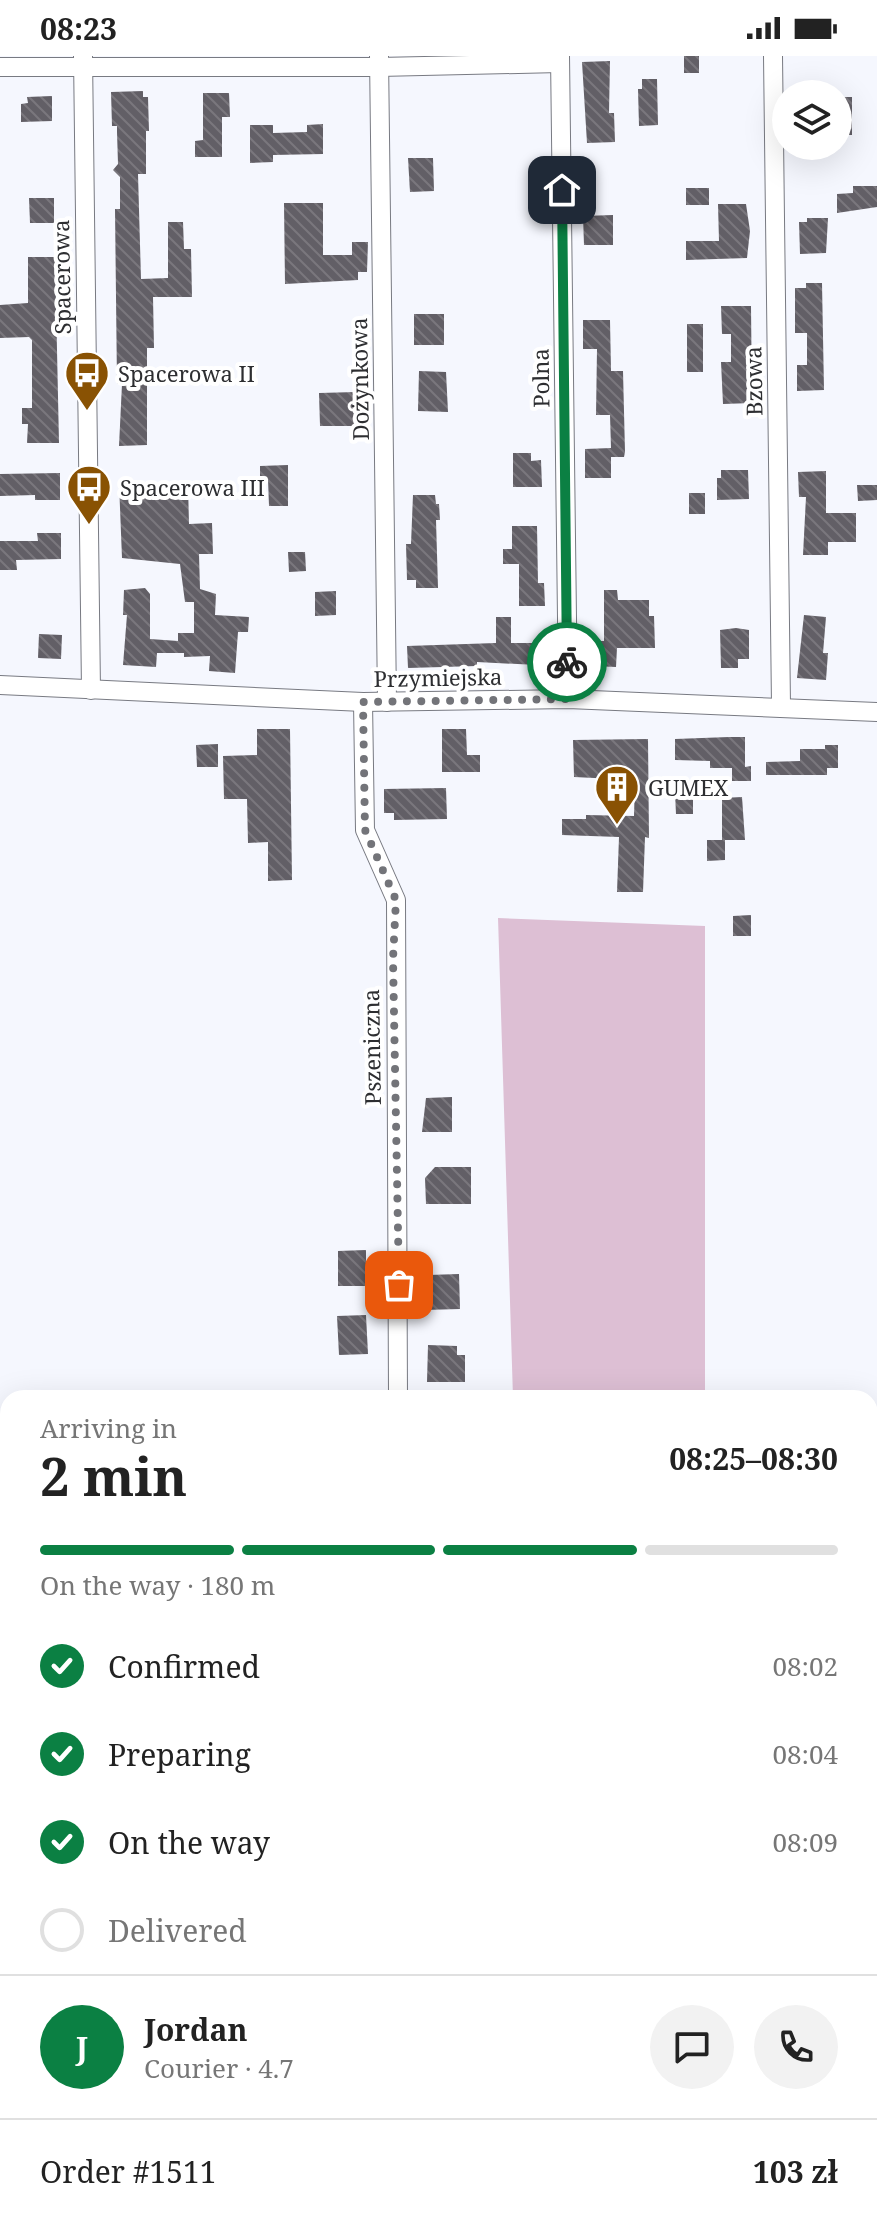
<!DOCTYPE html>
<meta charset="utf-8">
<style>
:root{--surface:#fff;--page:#f2f2f2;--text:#222;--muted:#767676;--line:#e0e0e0;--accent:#0b8043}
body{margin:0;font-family:"Noto Serif",serif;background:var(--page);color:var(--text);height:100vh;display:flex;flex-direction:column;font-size:30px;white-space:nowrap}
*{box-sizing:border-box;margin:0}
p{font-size:26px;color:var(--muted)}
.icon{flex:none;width:44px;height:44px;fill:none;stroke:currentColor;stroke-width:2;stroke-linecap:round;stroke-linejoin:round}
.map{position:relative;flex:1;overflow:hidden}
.sheet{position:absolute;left:0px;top:1334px;width:878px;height:850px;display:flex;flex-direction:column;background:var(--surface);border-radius:24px 24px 0 0;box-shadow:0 8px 32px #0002}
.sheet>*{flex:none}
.fabs{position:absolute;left:772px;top:24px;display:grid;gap:16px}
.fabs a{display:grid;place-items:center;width:80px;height:80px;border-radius:50%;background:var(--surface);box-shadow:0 8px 32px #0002;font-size:40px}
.pin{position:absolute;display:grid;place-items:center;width:68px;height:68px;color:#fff;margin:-34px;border-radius:16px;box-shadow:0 4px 12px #0006}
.courier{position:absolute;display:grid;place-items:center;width:80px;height:80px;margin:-40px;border:6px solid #0b8043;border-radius:50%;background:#fff;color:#222;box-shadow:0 2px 10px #0007}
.head em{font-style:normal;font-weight:700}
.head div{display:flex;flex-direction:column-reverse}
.head{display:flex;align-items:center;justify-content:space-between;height:136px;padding:0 40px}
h1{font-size:52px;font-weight:700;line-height:60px}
.bar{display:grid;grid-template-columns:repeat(4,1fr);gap:12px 8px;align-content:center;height:96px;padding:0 40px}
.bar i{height:10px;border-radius:6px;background:var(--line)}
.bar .on{background:var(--accent)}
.bar p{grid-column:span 4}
.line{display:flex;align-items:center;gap:20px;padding:0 40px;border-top:2px solid var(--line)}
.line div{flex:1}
.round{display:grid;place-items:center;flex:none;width:84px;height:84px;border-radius:42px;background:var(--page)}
ol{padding:0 40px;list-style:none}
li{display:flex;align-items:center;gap:24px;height:88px}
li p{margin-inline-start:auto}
li .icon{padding:8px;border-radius:50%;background:var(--accent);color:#fff;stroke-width:4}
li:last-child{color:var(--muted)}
li i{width:44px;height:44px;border:4px solid var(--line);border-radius:50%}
.status{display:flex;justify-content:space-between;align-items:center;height:56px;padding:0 40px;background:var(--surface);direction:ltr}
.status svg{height:22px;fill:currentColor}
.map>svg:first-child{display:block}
</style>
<div class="status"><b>08:23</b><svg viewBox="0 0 49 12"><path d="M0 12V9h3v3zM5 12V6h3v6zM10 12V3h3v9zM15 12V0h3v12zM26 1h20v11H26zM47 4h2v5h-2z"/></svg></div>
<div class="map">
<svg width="877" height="2183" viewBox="0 0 877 2183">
<defs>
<pattern id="building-back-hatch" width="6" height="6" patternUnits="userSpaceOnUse" patternTransform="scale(2)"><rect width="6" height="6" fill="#625f66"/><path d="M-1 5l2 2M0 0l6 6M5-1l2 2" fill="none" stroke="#7a777d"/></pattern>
</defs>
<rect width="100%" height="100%" fill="#f5f7fe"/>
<g fill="#ddbfd4">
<polygon points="498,862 705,870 705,1342 513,1342"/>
<polygon points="541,2176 612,2176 609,2183 541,2183"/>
</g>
<g fill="url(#building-back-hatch)">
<rect x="684" y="0" width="15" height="17"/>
<polygon points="610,5 609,57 614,57 615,86 587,87 582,6"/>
<polygon points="642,23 657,23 658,69 639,70 638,33 642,33"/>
<polygon points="143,35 143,41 148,41 149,75 146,75 146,118 138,118 141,223 168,222 168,166 183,166 184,193 191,193 192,241 153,241 154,292 147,292 147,389 119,390 122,328 117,328 115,153 120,153 120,121 113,114 118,108 117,76 117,70 112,70 111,36"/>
<polygon points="203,37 229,37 230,61 222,61 222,101 195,101 195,85 203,84"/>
<polygon points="52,40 52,65 21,66 21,48 28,47 27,41"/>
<polygon points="838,41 852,41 852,79 839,79"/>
<polygon points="323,68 323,98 273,99 273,106 250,107 250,69 273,69 273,77 307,76 307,69"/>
<polygon points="408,102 433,102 434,135 410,136"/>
<polygon points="853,130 877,130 877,151 837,157 837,138 853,137"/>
<rect x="686" y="132" width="23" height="17"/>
<polygon points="29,142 54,142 54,167 30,167"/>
<polygon points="284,147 323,147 323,199 352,199 352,186 368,186 367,216 358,216 358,224 285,228"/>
<polygon points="718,148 746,148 750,175 747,202 686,204 686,185 719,185"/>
<polygon points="613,159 613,189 584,189 583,160"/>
<polygon points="807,162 828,162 826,197 800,198 799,166 807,166"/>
<polygon points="28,201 55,201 59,387 27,387 28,368 22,368 22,352 32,352 32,284 29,281 0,282 0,249 28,247"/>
<polygon points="806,227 822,227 824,334 797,335 797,309 807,309 807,277 795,277 795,232 806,232"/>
<polygon points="721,250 751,250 752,347 723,348 721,306 731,306 731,278 722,278"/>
<rect x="414" y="258" width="30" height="31"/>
<polygon points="583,264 610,264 611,315 623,315 625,396 624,401 611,401 611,394 611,422 585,422 585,393 611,392 610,359 596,359 597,293 583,293"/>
<rect x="687" y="268" width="16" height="48"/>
<polygon points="419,315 446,316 448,356 418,355"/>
<polygon points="356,336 356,370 320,370 319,337"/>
<polygon points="513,397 531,397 531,405 541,404 542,431 513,431"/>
<polygon points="288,409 288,450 269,450 268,423 260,423 260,410"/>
<polygon points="721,414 748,414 749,443 717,444 717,422 721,422"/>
<polygon points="826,415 826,457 856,457 856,486 828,486 828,499 803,499 806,441 799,441 798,416"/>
<polygon points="60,417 60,444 35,444 35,439 0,440 0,418"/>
<polygon points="119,427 188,429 189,468 212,467 213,498 199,498 200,533 216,538 215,559 249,561 248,576 238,576 235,617 209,615 210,600 184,601 184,597 157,597 156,611 123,609 127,559 123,559 124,534 145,532 150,538 150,583 178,585 178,577 194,577 194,546 185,546 180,508 122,502"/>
<polygon points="857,429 877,429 877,444 858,445"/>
<rect x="689" y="437" width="16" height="21"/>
<polygon points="413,439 435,439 436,448 439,448 440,464 436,464 438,532 416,532 416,524 407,524 406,488 411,488"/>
<polygon points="512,470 537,470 538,527 544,527 545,550 519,550 519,508 503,508 503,493 512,493"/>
<polygon points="37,477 61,477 61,503 16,504 17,514 0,514 0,485 38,485"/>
<polygon points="288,496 305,496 306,515 289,516"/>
<polygon points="604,534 617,534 618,544 649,544 649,560 654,560 655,592 617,592 616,611 593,610 593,585 604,585"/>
<polygon points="336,535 336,559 315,560 315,536"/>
<polygon points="804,559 826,561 823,597 828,597 826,624 797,622"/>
<polygon points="496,561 511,561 511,587 537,587 537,609 477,606 477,610 408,612 407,590 496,587"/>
<polygon points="736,572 749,574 749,603 738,603 738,612 721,612 720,574"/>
<polygon points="39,578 62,579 61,603 38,602"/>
<polygon points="257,673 290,673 292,824 268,825 268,786 248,787 247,743 224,743 223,700 257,699"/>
<polygon points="442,673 466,673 467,699 480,699 480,716 442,716"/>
<polygon points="729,681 745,681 745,711 751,710 751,725 732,725 732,712 710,712 710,705 675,704 675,683"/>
<polygon points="648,683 649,782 645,781 643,836 617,836 619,781 562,779 562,763 586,763 586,759 634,760 635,724 574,721 573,684"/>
<polygon points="218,688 218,711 197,711 196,689"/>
<polygon points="825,689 838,689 838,712 827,712 827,719 766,719 766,706 800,705 800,693 825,693"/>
<polygon points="446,732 447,763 394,764 394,757 384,757 384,733"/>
<polygon points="675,737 693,737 693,758 676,758"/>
<polygon points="742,741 745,784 722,784 722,742"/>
<polygon points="707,784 725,784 725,804 707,805"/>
<polygon points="751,859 751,880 733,880 733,860"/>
<polygon points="452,1041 452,1076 422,1076 426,1042"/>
<polygon points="435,1111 471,1111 471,1148 426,1148 425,1122"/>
<polygon points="366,1194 366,1230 338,1230 338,1195"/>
<polygon points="459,1218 460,1253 424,1254 424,1233 429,1232 428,1219"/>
<polygon points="366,1259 368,1298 339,1299 337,1260"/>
<polygon points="428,1289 457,1290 457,1299 465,1299 465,1326 427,1326"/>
</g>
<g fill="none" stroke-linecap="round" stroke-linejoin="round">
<g stroke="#787a82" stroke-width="20">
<g id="minor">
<polyline points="83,0 91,634"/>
<polyline points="379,0 387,646"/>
<polyline points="560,0 568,643"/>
<polyline points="773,0 781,649"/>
<polyline points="0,11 379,11 560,7"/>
<polyline points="0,629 363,646 568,643 877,656"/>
<polyline points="363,646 365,774 396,844 398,1342"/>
<polyline points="702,2183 706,2176"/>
</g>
</g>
<use href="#minor" stroke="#fff" stroke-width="18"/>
</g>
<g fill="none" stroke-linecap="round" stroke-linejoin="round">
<polyline stroke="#737479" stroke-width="8" stroke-dasharray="0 14.4" points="399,1229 393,903 396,844 365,774 363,646 568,643 567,606"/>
<polyline stroke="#0b8043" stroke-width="10" points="562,134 567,606"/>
</g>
<defs>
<g id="bus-pin" transform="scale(2.3)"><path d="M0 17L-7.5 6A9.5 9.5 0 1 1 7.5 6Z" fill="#895203" stroke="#fff"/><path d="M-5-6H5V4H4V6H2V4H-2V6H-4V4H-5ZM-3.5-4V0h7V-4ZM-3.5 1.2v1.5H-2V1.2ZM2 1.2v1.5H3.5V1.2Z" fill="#fff"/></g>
<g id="building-pin" transform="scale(2.3)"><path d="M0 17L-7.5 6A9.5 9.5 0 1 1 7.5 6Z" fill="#895203" stroke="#fff"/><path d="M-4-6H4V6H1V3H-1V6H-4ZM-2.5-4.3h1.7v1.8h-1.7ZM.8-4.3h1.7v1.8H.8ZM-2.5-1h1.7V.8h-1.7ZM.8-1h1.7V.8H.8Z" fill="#fff"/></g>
</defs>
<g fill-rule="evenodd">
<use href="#bus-pin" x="87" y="317"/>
<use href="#bus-pin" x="89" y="431"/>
<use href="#building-pin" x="617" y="731"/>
</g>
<g text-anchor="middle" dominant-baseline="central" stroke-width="8" stroke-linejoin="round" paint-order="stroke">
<g font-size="22" fill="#2d2e31" stroke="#fff">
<text transform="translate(61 221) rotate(-91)">Spacerowa</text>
<text transform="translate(540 322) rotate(-91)">Polna</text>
<text transform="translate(359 323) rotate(-91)">Dożynkowa</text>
<text transform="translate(753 325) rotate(-91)">Bzowa</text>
<text transform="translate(438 621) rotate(-1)">Przymiejska</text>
<text transform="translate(371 991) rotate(-91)">Pszeniczna</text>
</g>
<g font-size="22" fill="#2d2e31" stroke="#fff" text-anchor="start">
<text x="118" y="317">Spacerowa II</text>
<text x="120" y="431">Spacerowa III</text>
<text x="648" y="731">GUMEX</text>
</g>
</g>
</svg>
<div class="fabs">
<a><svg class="icon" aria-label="layers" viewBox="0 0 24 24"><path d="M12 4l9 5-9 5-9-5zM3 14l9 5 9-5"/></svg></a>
</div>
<div class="pin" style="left:399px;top:1229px;background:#ea580c"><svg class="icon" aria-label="bag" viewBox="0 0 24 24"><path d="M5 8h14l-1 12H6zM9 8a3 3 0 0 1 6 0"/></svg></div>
<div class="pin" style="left:562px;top:134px;background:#1f2937"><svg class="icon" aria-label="home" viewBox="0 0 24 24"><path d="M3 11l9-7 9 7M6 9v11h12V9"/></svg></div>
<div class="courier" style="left:567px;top:606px"><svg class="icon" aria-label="bike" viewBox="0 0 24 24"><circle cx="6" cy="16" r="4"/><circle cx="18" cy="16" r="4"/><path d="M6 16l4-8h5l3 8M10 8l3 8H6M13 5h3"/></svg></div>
<section class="sheet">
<div class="head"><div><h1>2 min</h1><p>Arriving in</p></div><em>08:25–08:30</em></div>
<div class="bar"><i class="on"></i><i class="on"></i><i class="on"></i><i></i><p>On the way · 180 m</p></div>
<ol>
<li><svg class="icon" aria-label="check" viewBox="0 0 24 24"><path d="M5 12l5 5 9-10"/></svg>Confirmed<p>08:02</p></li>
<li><svg class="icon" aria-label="check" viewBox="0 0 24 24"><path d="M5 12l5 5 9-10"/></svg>Preparing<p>08:04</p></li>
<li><svg class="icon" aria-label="check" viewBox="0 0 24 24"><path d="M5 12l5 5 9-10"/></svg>On the way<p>08:09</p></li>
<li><i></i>Delivered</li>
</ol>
<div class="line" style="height:144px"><b class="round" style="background:var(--accent);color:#fff">J</b><div><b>Jordan</b><p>Courier · 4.7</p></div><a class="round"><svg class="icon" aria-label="chat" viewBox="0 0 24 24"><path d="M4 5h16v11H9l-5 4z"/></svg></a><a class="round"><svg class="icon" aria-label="phone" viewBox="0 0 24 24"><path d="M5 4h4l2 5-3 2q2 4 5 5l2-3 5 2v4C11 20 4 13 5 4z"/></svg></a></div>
<div class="line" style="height:104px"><div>Order #1511</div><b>103 zł</b></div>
</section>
</div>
